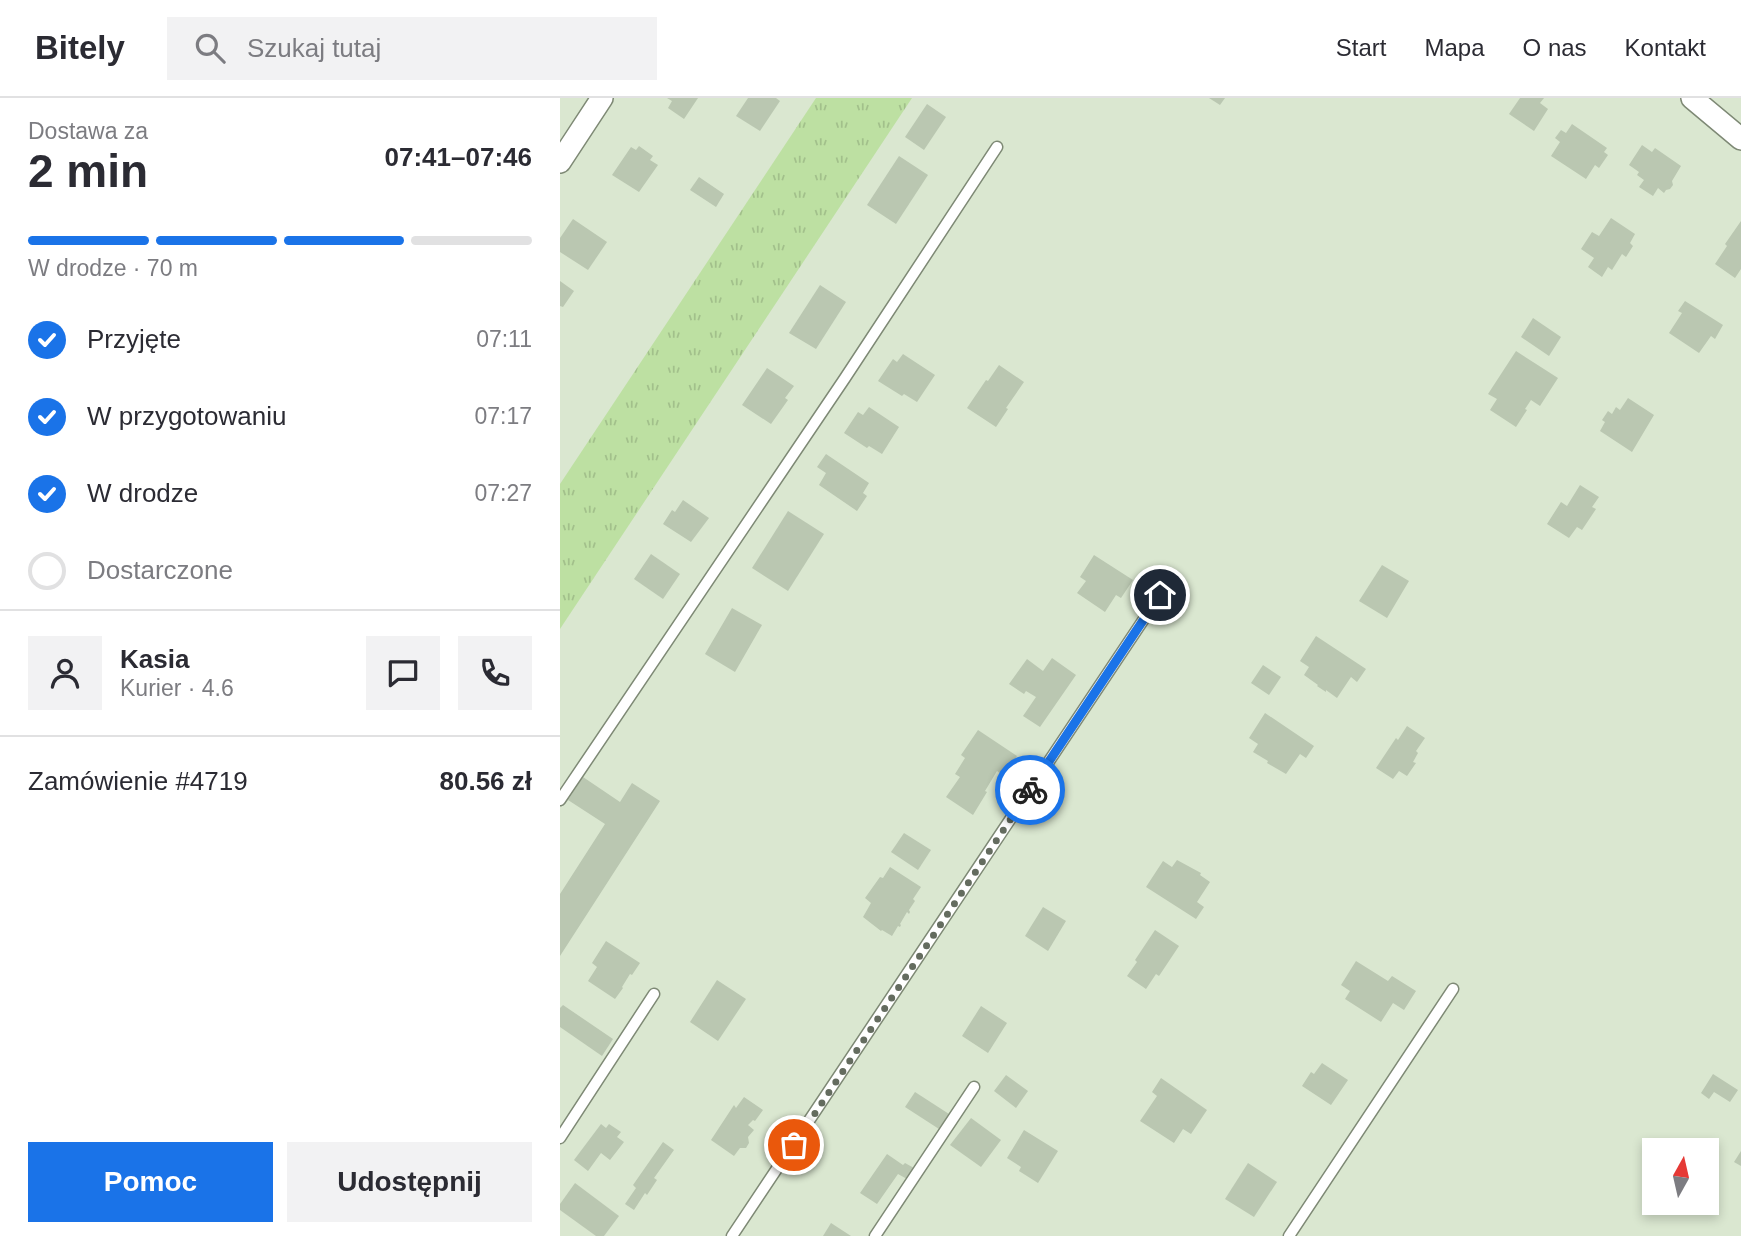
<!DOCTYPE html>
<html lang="pl">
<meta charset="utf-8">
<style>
:root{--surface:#fff;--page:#f2f2f3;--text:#2b2b33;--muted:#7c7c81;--line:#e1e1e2;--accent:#1a73e8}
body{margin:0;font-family:Arial,sans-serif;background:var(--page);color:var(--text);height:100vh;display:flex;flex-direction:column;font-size:26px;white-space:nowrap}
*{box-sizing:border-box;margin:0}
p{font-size:23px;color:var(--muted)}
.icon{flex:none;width:38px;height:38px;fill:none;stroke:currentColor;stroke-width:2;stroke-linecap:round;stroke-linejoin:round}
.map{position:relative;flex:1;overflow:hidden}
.details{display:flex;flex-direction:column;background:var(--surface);width:560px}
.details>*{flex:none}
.needle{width:46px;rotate:8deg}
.tools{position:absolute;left:1082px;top:1040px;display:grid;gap:14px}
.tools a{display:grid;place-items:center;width:77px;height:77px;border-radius:0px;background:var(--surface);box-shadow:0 4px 10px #0003;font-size:35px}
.pin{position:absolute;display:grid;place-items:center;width:60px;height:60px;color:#fff;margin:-30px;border:4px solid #fff;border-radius:50%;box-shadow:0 2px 7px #0007}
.courier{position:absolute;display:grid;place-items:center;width:70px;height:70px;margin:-35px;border:5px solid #1a73e8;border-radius:50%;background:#fff;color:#222;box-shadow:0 2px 9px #0007}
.headline em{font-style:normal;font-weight:600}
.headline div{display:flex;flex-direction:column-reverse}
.headline{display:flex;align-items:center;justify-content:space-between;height:119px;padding:0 28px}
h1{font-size:46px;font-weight:600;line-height:52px}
.bar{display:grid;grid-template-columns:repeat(4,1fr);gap:10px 7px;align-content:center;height:84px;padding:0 28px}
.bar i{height:9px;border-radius:5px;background:var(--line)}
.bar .on{background:var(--accent)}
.bar p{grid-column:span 4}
.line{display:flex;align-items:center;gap:18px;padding:0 28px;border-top:2px solid var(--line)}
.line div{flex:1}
.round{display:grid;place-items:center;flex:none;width:74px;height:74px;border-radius:0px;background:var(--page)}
ol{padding:0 28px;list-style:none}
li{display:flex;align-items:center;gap:21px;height:77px}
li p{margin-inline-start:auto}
li .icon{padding:7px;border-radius:50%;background:var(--accent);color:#fff;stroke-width:4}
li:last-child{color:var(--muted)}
li i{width:38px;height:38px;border:4px solid var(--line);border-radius:50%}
.button{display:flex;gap:14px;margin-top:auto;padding:14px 28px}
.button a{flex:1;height:80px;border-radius:0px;background:var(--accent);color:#fff;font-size:28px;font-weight:600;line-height:80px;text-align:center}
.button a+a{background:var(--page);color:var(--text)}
header{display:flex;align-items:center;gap:42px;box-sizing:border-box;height:98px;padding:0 35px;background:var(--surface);border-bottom:2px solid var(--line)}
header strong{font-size:33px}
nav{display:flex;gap:38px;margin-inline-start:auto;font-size:24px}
.search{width:490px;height:63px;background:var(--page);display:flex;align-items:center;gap:18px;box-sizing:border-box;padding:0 24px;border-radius:0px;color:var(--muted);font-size:26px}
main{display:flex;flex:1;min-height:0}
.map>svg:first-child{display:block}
</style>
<header>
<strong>Bitely</strong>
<div class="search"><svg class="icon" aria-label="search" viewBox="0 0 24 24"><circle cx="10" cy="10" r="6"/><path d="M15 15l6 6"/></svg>Szukaj tutaj</div>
<nav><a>Start</a><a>Mapa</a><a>O nas</a><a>Kontakt</a></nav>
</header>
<main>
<section class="details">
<div class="headline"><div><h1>2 min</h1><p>Dostawa za</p></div><em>07:41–07:46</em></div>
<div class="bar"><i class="on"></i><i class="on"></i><i class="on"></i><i></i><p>W drodze · 70 m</p></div>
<ol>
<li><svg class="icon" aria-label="check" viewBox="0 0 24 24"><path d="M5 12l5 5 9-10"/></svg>Przyjęte<p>07:11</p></li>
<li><svg class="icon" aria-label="check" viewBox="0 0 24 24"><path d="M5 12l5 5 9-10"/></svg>W przygotowaniu<p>07:17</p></li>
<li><svg class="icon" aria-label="check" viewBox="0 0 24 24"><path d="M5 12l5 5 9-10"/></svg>W drodze<p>07:27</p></li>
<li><i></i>Dostarczone</li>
</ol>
<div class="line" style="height:126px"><a class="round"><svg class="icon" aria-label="person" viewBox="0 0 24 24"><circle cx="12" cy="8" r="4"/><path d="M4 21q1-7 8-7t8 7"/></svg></a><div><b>Kasia</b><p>Kurier · 4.6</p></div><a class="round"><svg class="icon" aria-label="chat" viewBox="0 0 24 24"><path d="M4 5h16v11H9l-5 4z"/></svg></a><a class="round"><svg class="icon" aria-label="phone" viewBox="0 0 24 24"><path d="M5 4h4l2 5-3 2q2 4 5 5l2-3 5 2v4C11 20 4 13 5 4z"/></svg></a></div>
<div class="line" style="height:91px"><div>Zamówienie #4719</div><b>80.56 zł</b></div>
<div class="button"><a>Pomoc</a><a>Udostępnij</a></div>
</section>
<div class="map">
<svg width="1181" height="1138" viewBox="0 0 1181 1138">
<defs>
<pattern id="grass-tufts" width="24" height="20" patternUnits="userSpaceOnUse" patternTransform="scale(1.75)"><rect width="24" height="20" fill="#bde0a2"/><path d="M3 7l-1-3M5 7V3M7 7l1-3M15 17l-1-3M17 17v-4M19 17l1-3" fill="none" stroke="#a2c08b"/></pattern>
</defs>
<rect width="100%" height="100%" fill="#dae7d0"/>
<polygon fill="url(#grass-tufts)" points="256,0 352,0 0,531 0,386"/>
<g fill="#bac7b1">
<polygon points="107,0 138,0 124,21 108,10 112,3"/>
<polygon points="188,0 216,0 220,3 200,33 176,18"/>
<polygon points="649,0 665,0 660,7"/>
<polygon points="960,0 984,0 980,5 988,11 974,33 949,16"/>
<polygon points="367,6 386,19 364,52 345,39"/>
<polygon points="1012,26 1047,50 1044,54 1048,57 1039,70 1035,67 1026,81 991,58 1000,44 995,40 1001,32 1006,35"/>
<polygon points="1082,47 1092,54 1095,50 1121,68 1112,83 1113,87 1110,91 1106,92 1104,95 1098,90 1093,98 1079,89 1084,82 1077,77 1079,74 1069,67"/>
<polygon points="79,48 93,58 90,62 98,67 79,94 52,77 71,49 76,52"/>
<polygon points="339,58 368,77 336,126 307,107"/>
<polygon points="139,79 164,96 156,109 130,92"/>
<polygon points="1051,120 1075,136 1070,145 1073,148 1066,159 1062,156 1052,172 1048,169 1042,179 1028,169 1034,160 1021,151 1032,134 1039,138"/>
<polygon points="13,121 47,144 28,172 0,154 0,140"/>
<polygon points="1181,123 1181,171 1175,180 1155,166 1167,148 1165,146"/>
<polygon points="0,183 14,193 3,209 0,208"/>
<polygon points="260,187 286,204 256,251 229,235"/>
<polygon points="1125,203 1163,227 1155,241 1151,238 1139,255 1109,235 1122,215 1118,213"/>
<polygon points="973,220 1001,239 989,258 961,239"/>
<polygon points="956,253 998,280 980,308 971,302 965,311 967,312 956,329 930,312 937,301 928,296"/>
<polygon points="343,256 375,277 357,304 344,296 342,298 318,283 333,261 337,264"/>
<polygon points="439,267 464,284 446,310 448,311 436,329 407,310 426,282 428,283"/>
<polygon points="207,270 234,288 225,300 228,302 211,326 182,307"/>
<polygon points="1068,300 1094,317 1072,354 1040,333 1045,324 1042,322 1048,313 1052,316 1056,309 1060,312"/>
<polygon points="309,309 339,329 322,356 309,348 307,350 284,335 298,314 303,317"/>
<polygon points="266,356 309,385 303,395 307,398 297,413 259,387 266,375 257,369"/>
<polygon points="1020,387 1039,399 1032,409 1036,411 1022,432 1017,429 1009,440 987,426 1001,404 1007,408"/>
<polygon points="123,402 149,420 131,444 103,426 112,412 115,414"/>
<polygon points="228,413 264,436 228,493 192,470"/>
<polygon points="91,456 120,476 103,501 74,481"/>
<polygon points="534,457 573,482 561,500 556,497 545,514 517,495 526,483 520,479"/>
<polygon points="822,467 849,483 827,520 799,503"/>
<polygon points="172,510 202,527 175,574 145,556"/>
<polygon points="756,538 806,571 797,584 791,579 777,600 766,592 766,594 757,588 758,587 744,577 749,569 740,563"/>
<polygon points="492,560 516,577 480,629 463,618 476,599 466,593 464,596 449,586 467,561 483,573"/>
<polygon points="703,567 721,579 709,597 691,585"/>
<polygon points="705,615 754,648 746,660 740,656 726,676 707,665 708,663 693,654 698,646 689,640"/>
<polygon points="847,628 865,640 856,653 858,655 853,664 856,665 847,678 839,673 833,681 816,670 836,640 838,642"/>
<polygon points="418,632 457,658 444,678 437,673 425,693 427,694 413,717 386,699 400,679 395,676 405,660 401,657"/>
<polygon points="23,679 60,704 72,685 100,703 0,858 0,796 45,726 8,702"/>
<polygon points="344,735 371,752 358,772 331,754"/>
<polygon points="617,762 641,775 640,777 650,784 637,804 644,809 636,821 586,789 603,763 612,769"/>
<polygon points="330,769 361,789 353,801 355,803 349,812 350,814 349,816 347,814 340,826 341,827 340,829 338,828 332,838 322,832 321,833 303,819 311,805 305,800 320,779 323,780"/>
<polygon points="483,809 506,823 488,853 465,838"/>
<polygon points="595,832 619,848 599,878 596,876 586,891 567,878 577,864 575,862"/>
<polygon points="46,843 80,865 72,877 70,876 62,889 63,890 55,901 28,883 37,869 32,865"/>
<polygon points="796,863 828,883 832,878 856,893 844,912 833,905 821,924 785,901 790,893 781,887"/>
<polygon points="157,882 186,901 158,943 130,924"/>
<polygon points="3,907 53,941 42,958 0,929 0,910"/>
<polygon points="421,908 447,925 428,955 402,938"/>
<polygon points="762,965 788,982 771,1007 742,988 751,974 754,976"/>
<polygon points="1153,976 1178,992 1170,1004 1154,994 1149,1001 1141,995"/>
<polygon points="446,977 468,993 456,1010 434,993"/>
<polygon points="601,980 647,1012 631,1036 623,1031 614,1045 580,1023 597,998 592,994"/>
<polygon points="355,994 389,1016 379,1031 345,1009"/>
<polygon points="184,999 203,1012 195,1023 193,1022 188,1027 194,1032 188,1039 189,1045 186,1050 180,1050 174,1058 151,1042 174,1007 176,1010"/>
<polygon points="411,1020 441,1042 421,1069 390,1047"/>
<polygon points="41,1026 46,1030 49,1026 61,1034 57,1039 64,1044 50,1062 41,1055 28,1073 14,1062"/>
<polygon points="464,1032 498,1053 478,1085 459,1073 461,1069 447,1060"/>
<polygon points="103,1044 114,1052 94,1080 97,1082 87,1097 85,1095 74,1112 65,1106 76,1090 73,1087"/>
<polygon points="1181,1053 1181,1068 1174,1064"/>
<polygon points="327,1056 343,1067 345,1065 354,1070 347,1081 338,1076 317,1106 300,1095"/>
<polygon points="688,1065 717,1084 694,1119 665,1101"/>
<polygon points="15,1085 59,1118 44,1138 36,1138 0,1112 0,1106"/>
<polygon points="271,1125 291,1138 263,1138"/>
</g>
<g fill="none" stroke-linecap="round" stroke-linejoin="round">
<g stroke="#7e8975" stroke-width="13">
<g id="lane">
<polyline points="0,702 285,280 437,49"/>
<polyline points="0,1040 94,896"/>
<polyline points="172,1138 600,497"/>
<polyline points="315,1138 414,989"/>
<polyline points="729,1138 893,891"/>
</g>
</g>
<g stroke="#7e8975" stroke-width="24">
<g id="street">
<polyline points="1132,0 1181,41"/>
<polyline points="0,64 42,0"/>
</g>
</g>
<use href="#lane" stroke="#fff" stroke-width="10"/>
<use href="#street" stroke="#fff" stroke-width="21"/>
</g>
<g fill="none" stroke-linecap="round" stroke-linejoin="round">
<polyline stroke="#646c5f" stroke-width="7" stroke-dasharray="0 12.6" points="234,1047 470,692"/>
<polyline stroke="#1a73e8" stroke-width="9" points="470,692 600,497"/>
</g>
</svg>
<div class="tools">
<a><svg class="needle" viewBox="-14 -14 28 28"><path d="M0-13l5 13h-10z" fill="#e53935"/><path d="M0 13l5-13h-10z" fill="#7c7c81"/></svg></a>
</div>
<div class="pin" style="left:234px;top:1047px;background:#ea580c"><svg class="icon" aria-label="bag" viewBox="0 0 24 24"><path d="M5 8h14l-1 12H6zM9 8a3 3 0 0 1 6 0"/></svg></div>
<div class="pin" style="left:600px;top:497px;background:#1f2937"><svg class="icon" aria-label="home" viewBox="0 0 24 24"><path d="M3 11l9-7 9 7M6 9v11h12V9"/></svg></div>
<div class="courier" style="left:470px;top:692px"><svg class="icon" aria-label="bike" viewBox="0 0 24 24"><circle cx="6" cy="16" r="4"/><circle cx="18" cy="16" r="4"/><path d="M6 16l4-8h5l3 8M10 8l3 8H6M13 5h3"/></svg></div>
</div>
</main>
